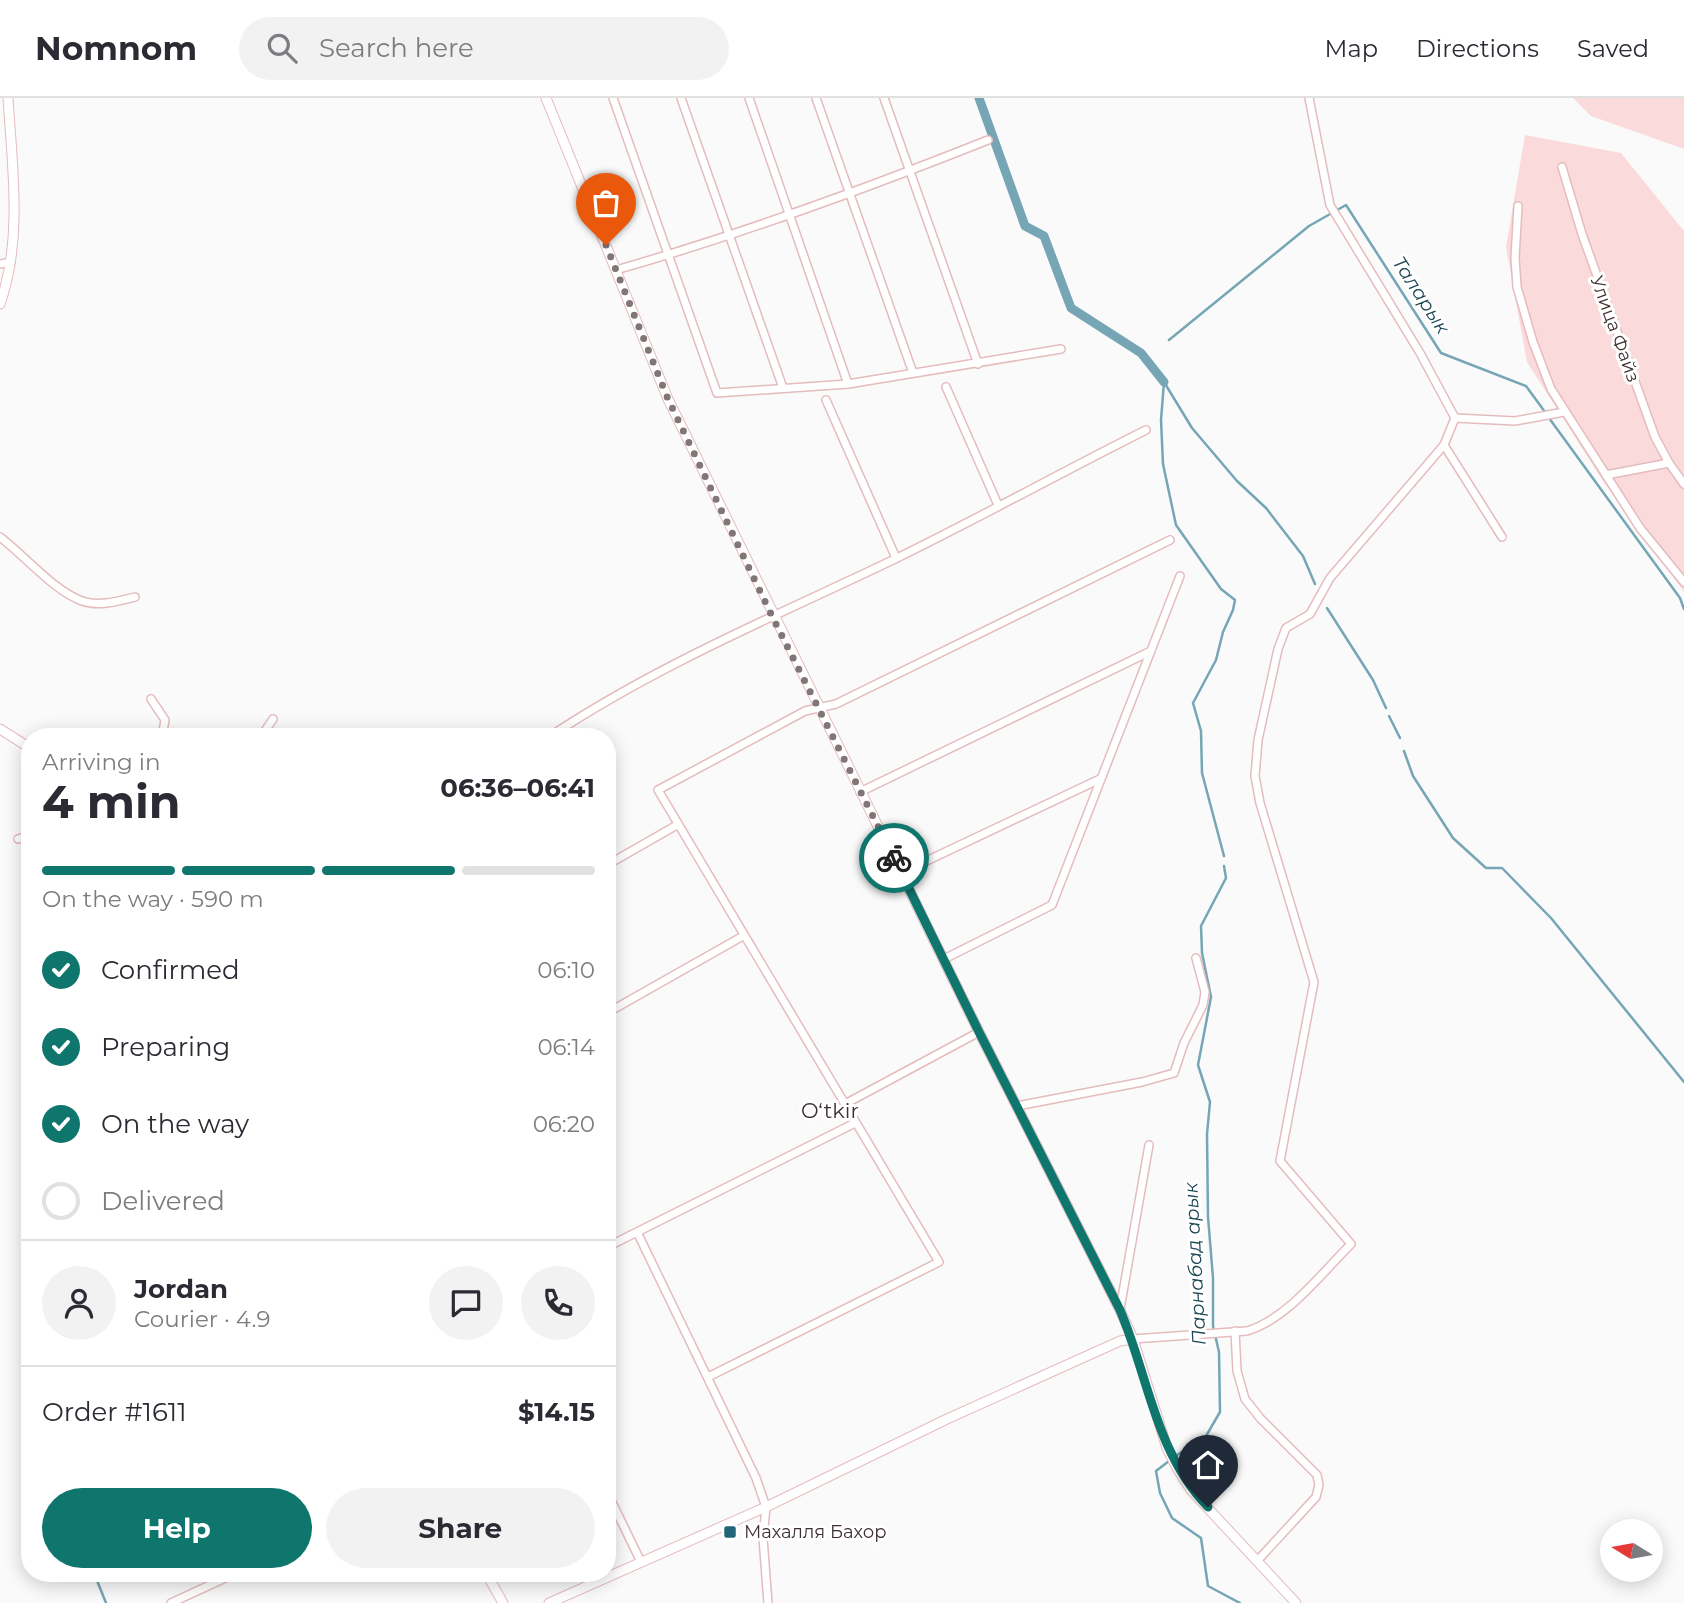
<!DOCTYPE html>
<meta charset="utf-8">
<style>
:root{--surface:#fff;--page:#f2f2f3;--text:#2b2b33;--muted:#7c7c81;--line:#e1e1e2;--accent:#0f766e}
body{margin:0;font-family:Montserrat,sans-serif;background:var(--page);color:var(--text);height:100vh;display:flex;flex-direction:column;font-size:26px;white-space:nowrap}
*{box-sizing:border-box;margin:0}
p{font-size:23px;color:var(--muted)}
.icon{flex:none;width:38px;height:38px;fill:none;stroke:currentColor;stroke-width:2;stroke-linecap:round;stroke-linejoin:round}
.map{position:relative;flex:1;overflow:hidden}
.details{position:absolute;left:21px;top:630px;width:595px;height:854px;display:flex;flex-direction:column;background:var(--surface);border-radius:28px;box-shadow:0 4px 18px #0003}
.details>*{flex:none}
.needle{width:46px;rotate:281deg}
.controls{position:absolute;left:1600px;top:1421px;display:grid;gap:14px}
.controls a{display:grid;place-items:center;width:63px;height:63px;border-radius:50%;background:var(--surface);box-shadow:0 4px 18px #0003;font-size:35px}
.pin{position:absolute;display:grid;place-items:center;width:60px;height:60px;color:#fff;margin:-72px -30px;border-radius:50% 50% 50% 0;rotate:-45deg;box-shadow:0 0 7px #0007}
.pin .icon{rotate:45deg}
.courier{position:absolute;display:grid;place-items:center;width:70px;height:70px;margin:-35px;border:5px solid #0f766e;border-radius:50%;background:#fff;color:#222;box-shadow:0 2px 9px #0007}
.summary em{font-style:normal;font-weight:700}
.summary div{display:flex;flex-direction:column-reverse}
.summary{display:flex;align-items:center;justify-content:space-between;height:119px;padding:0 21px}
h1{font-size:46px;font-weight:700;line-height:52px}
.bar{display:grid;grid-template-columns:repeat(4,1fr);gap:10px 7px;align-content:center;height:84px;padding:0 21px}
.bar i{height:9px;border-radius:5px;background:var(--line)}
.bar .active{background:var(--accent)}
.bar p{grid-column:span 4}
.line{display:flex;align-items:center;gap:18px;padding:0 21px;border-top:2px solid var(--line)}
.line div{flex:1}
.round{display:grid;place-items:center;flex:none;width:74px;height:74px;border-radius:37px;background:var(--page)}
ol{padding:0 21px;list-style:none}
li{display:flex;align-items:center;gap:21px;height:77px}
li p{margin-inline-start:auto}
li .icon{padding:7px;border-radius:50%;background:var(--accent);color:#fff;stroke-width:4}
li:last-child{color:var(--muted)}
li i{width:38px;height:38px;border:4px solid var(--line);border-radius:50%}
.button{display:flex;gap:14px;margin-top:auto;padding:14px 21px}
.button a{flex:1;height:80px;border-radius:42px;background:var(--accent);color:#fff;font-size:28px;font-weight:700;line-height:80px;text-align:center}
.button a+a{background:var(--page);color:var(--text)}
header{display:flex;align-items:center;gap:42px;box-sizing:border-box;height:98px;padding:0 35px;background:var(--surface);border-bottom:2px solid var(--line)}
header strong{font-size:33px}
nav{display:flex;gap:38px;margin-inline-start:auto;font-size:24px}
.search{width:490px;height:63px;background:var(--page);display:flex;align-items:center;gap:18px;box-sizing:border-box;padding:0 24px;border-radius:38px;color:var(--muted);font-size:26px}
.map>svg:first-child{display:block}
</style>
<header>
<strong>Nomnom</strong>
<div class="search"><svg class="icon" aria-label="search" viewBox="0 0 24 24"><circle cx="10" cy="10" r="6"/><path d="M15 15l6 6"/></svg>Search here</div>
<nav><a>Map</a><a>Directions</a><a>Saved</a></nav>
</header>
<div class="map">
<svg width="1684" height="1505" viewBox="0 0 1684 1505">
<rect width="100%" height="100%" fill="#fafafa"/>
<g fill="#fbdadb">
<polygon points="1573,0 1684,0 1684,51 1591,18"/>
<polygon points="1525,37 1621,55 1684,133 1684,494 1603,383 1527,264 1506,149"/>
</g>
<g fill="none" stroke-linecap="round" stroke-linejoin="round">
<g stroke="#76a6b6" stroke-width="2.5">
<polyline points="1169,242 1309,128 1346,107 1441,255 1526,288 1545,314"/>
<polyline points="1164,284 1161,322 1163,366 1176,427 1221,491 1235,502 1233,512 1223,534 1216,562 1193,605 1201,633 1202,675 1224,758"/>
<polyline points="1164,284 1192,330 1237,383 1266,410 1303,458 1315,486"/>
<polyline points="1549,320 1680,500 1684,511"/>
<polyline points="1327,510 1373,582 1386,610"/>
<polyline points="1389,618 1400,640"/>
<polyline points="1404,653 1413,678 1453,740 1486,770 1502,770 1551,820 1684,984"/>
<polyline points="1174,1359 1206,1338 1220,1314 1219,1254 1213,1228 1213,1180 1208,1119 1207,1036 1210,1004 1198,967 1211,899 1202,855 1201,828 1226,780 1224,768"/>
<polyline points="1169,1363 1156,1373 1160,1395 1172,1420 1201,1440 1208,1488 1240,1505"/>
<polyline points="94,1475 106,1505"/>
</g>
<polyline stroke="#76a6b6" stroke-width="9" points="979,0 1025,128 1044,138 1071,210 1141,255 1164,284"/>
<g stroke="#e5bcbe" stroke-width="10">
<g id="minor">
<polyline points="613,0 717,295 848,286 1061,251"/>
<polyline points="681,0 783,290"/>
<polyline points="749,0 848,286"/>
<polyline points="816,0 913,275"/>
<polyline points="884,0 978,266"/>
<polyline points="1309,0 1330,107 1420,255 1455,320 1515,323 1564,314"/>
<polyline points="1562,69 1582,136 1655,339 1669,365 1684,386"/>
<polyline points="1518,108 1515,160 1517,189 1533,244 1551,291 1640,430 1684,484"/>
<polyline points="0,166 11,164"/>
<path d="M 616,172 C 742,136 865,91 988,42"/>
<polyline points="946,289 998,407"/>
<polyline points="826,302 896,460"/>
<polyline points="1444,347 1502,439"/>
<polyline points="1606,377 1669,365"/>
<path d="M 0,439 C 25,458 53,492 82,503 C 99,509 119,503 135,499"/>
<polyline points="151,601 165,622 162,639"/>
<polyline points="261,639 273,621"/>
<path d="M 549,639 C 657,567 778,517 895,461 C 979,420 1062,374 1146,332"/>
<polyline points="860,694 1151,553"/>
<polyline points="18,741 30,737"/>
<polyline points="607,767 677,727"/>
<polyline points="901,775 1100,681"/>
<polyline points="944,861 1052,807 1180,478"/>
<polyline points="607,915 743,838"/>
<polyline points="845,1006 979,934"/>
<polyline points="1017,1008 1142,984 1174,975 1184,945 1203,907 1205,894 1196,860"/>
<polyline points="638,1136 756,1380 766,1409 763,1440 768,1505"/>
<polyline points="607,1149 855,1025"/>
<polyline points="1120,1211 1149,1047"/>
<polyline points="1235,1233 1237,1273 1245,1301 1260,1320 1317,1377 1319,1387 1316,1399 1258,1462"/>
<path d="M 1133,1241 L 1247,1233 C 1286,1222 1322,1175 1351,1146 L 1280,1063 L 1314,884 L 1260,705 L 1255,678 L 1258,642 L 1278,551 L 1286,530 L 1310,516 L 1330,480 L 1444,347 L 1455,320"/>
<polyline points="708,1279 939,1164 658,692 805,613 836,606 1170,442"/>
<polyline points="607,1394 641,1464"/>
<polyline points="171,1505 236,1475"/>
</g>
</g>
<g stroke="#e5bcbe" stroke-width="11">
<g id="tertiary">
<polyline points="546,0 668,301 979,934 1120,1212 1133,1241 1167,1350 1177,1370 1191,1392 1296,1505"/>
<path d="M 0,206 C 23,141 12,67 8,0"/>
<polyline points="0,631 30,650"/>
<polyline points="486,1475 503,1505"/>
<polyline points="549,1505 766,1409 947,1321 1120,1243 1133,1241"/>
</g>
</g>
<use href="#minor" stroke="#fff" stroke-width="7"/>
<use href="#tertiary" stroke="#fff" stroke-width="9"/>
</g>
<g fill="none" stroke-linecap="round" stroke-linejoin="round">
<polyline stroke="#807677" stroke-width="7" stroke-dasharray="0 12.6" points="606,147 668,301 772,518 894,760"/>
<path stroke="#0f766e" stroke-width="9" d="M 894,760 L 979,934 L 1120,1212 C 1149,1280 1155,1354 1208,1409"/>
</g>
<rect fill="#226578" stroke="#fff" stroke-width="2.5" x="723" y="1427" width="14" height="14" rx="3.5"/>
<g text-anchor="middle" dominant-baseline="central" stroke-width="6" stroke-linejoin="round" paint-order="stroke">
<g font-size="18" fill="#3f2f30" stroke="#fff">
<text transform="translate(1615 231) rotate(70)">Улица Файз</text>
</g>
<g font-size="18" fill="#3f2f30" stroke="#fff" text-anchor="start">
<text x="744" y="1434">Махалля Бахор</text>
</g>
<g font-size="19" font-style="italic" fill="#1b4653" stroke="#fff">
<text transform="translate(1421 197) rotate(57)">Таларык</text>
<text transform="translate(1195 1166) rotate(-93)">Парнабад арык</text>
</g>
<g font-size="21" fill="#3f2f30" stroke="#fff">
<text x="830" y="1012">Oʻtkir</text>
</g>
</g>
</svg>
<div class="controls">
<a><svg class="needle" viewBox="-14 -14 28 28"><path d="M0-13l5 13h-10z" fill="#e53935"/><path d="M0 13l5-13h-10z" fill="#7c7c81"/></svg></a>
</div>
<div class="pin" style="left:606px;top:147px;background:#ea580c"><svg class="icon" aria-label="bag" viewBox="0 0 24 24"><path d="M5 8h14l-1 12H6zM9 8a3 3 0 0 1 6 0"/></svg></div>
<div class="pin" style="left:1208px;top:1409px;background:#1f2937"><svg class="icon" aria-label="home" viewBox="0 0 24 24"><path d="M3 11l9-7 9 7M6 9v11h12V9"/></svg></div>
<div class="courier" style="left:894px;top:760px"><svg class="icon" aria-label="bike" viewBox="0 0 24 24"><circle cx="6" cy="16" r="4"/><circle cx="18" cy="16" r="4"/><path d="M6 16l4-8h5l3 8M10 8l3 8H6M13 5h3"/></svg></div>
<section class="details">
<div class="summary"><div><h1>4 min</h1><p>Arriving in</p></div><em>06:36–06:41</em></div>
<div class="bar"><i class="active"></i><i class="active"></i><i class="active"></i><i></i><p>On the way · 590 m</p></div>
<ol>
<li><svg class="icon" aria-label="check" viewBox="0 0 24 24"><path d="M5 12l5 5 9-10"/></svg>Confirmed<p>06:10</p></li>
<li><svg class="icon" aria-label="check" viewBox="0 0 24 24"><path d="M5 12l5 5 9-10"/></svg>Preparing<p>06:14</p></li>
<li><svg class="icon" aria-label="check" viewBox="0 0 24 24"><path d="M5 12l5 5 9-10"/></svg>On the way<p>06:20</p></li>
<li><i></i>Delivered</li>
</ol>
<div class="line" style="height:126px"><a class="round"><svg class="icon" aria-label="person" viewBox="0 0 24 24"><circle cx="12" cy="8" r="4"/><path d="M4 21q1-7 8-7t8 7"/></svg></a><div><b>Jordan</b><p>Courier · 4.9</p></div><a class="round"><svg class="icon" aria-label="chat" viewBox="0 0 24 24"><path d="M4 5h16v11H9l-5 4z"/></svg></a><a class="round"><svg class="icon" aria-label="phone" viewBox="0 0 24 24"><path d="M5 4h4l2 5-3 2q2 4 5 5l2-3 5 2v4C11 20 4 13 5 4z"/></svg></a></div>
<div class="line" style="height:91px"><div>Order #1611</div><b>$14.15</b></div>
<div class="button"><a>Help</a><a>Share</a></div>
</section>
</div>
